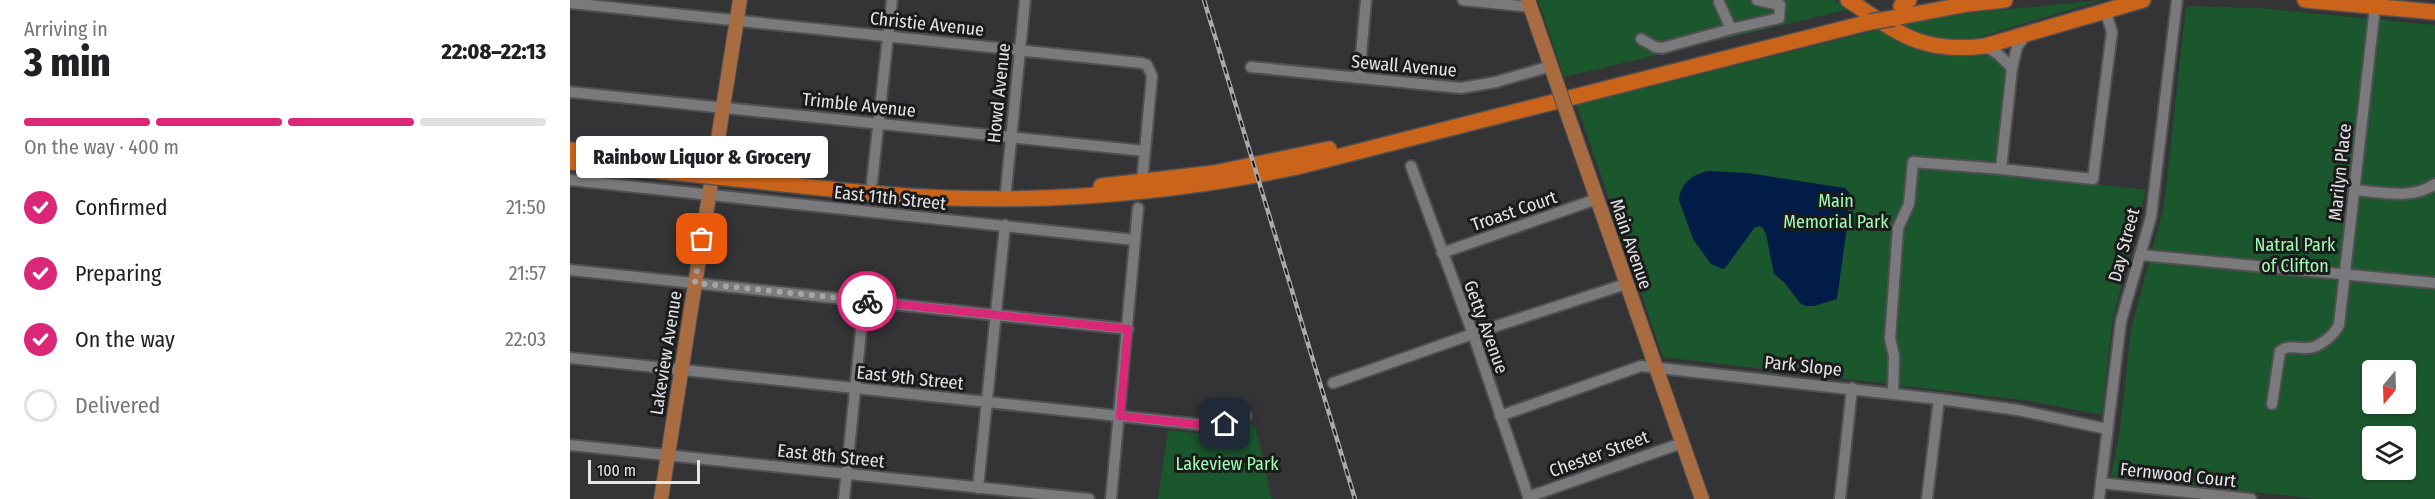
<!DOCTYPE html>
<meta charset="utf-8">
<style>
:root{--surface:#fff;--page:#f6f6f6;--text:#202124;--muted:#757577;--line:#e0e0e0;--accent:#db2777}
body{margin:0;font-family:"Fira Sans Condensed",sans-serif;background:var(--page);color:var(--text);height:100vh;display:flex;flex-direction:column;font-size:22px;white-space:nowrap}
*{box-sizing:border-box;margin:0}
p{font-size:20px;color:var(--muted)}
.icon{flex:none;width:33px;height:33px;fill:none;stroke:currentColor;stroke-width:2;stroke-linecap:round;stroke-linejoin:round}
.map{position:relative;flex:1;overflow:hidden}
.sheet{display:flex;flex-direction:column;background:var(--surface);width:570px}
.sheet>*{flex:none}
.needle{width:39px;rotate:199deg}
.controls{position:absolute;left:1792px;top:360px;display:grid;gap:12px}
.controls a{display:grid;place-items:center;width:54px;height:54px;border-radius:6px;background:var(--surface);box-shadow:0 2px 4px #0004;font-size:30px}
.scale{position:absolute;left:18px;bottom:15px;width:112px;box-sizing:border-box;padding-left:6px;border:3px solid #e4e3e5;border-top:0;font-size:16px;line-height:21px;white-space:nowrap;color:#e4e3e5;-webkit-text-stroke:4px #1c1b1c;paint-order:stroke}
.pin{position:absolute;display:grid;place-items:center;width:51px;height:51px;color:#fff;margin:-26px;border-radius:12px;box-shadow:0 3px 9px #0006}
.courier{position:absolute;display:grid;place-items:center;width:60px;height:60px;margin:-30px;border:4px solid #db2777;border-radius:50%;background:#fff;color:#222;box-shadow:0 2px 8px #0007}
.bubble{position:absolute;height:42px;border-radius:6px;background:var(--surface);box-shadow:0 2px 4px #0004;font-size:20px;font-weight:800;line-height:42px;text-align:center}
.summary em{font-style:normal;font-weight:800}
.summary div{display:flex;flex-direction:column-reverse}
.summary{display:flex;align-items:center;justify-content:space-between;height:102px;padding:0 24px}
h1{font-size:39px;font-weight:800;line-height:45px}
.bar{display:grid;grid-template-columns:repeat(4,1fr);gap:9px 6px;align-content:center;height:72px;padding:0 24px}
.bar i{height:8px;border-radius:4px;background:var(--line)}
.bar .active{background:var(--accent)}
.bar p{grid-column:span 4}
ol{padding:0 24px;list-style:none}
li{display:flex;align-items:center;gap:18px;height:66px}
li p{margin-inline-start:auto}
li .icon{padding:6px;border-radius:50%;background:var(--accent);color:#fff;stroke-width:4}
li:last-child{color:var(--muted)}
li i{width:33px;height:33px;border:3px solid var(--line);border-radius:50%}
main{display:flex;flex:1;min-height:0}
.map>svg:first-child{display:block}
</style>
<main>
<section class="sheet">
<div class="summary"><div><h1>3 min</h1><p>Arriving in</p></div><em>22:08–22:13</em></div>
<div class="bar"><i class="active"></i><i class="active"></i><i class="active"></i><i></i><p>On the way · 400 m</p></div>
<ol>
<li><svg class="icon" aria-label="check" viewBox="0 0 24 24"><path d="M5 12l5 5 9-10"/></svg>Confirmed<p>21:50</p></li>
<li><svg class="icon" aria-label="check" viewBox="0 0 24 24"><path d="M5 12l5 5 9-10"/></svg>Preparing<p>21:57</p></li>
<li><svg class="icon" aria-label="check" viewBox="0 0 24 24"><path d="M5 12l5 5 9-10"/></svg>On the way<p>22:03</p></li>
<li><i></i>Delivered</li>
</ol>
</section>
<div class="map">
<svg width="1865" height="499" viewBox="0 0 1865 499">
<rect width="100%" height="100%" fill="#343336"/>
<g fill="#1b572d" fill-rule="evenodd">
<polygon points="968,0 1264,0 1280,9 994,77"/>
<polygon points="1532,0 1406,38 1375,41 1328,24 1352,18"/>
<path d="M 1616,6 L 1687,8 L 1865,25 L 1865,499 L 1747,499 L 1541,476 L 1550,431 L 1561,329 L 1594,206 ZM 1803,370 L 1836,370 L 1836,404 L 1803,404 ZM 1803,436 L 1836,436 L 1836,470 L 1803,470 Z"/>
<path d="M 1312,29 C 1329,39 1346,52 1366,55 C 1389,59 1433,42 1436,78 L 1427,172 L 1576,190 L 1542,323 L 1532,415 L 1461,401 L 1093,357 L 1007,105 Z"/>
<polygon points="678,422 686,428 701,497 704,499 588,499 598,430 633,434"/>
</g>
<path fill="#011c47" d="M 1138,171 L 1178,173 L 1275,188 L 1279,192 L 1277,227 L 1267,299 L 1244,306 L 1235,306 L 1230,303 L 1214,282 L 1204,274 L 1196,234 L 1193,228 L 1189,226 L 1184,228 L 1156,267 L 1153,269 L 1141,264 L 1123,239 L 1109,200 C 1110,184 1123,174 1138,171 Z"/>
<g fill="none" stroke-linecap="round" stroke-linejoin="round">
<g stroke="#504f51" stroke-width="14">
<g id="minor">
<polyline points="893,0 960,7"/>
<polyline points="0,3 571,63 577,65 582,76 572,182"/>
<polyline points="1161,29 1209,18 1210,5 1187,0"/>
<polyline points="1071,39 1085,47 1092,48 1161,29 1149,2"/>
<polyline points="1415,46 1428,54 1442,68 1431,169 1523,179 1542,32 1535,10"/>
<polyline points="681,67 891,88 926,82 981,66"/>
<polyline points="1442,68 1447,47 1457,33"/>
<polyline points="789,78 796,0"/>
<polyline points="0,92 575,151"/>
<polyline points="841,166 903,334 959,499"/>
<polyline points="0,180 565,240"/>
<polyline points="302,182 322,0"/>
<polyline points="436,190 455,0"/>
<path d="M 1785,190 C 1810,192 1843,200 1865,184"/>
<polyline points="872,253 1027,199"/>
<polyline points="1571,255 1865,283"/>
<polyline points="0,270 558,329"/>
<polyline points="0,358 634,425 655,424 676,416"/>
<polyline points="763,383 914,330 1056,284"/>
<polyline points="1323,393 1324,356 1320,339 1328,228 1339,204 1343,162 1431,169"/>
<path d="M 1702,404 L 1710,351 C 1719,344 1727,349 1738,348 C 1749,348 1765,334 1769,325 L 1805,7"/>
<polyline points="930,416 1071,366 1369,399 1448,410 1537,429"/>
<polyline points="0,445 519,499"/>
<polyline points="1531,483 1681,499"/>
<polyline points="408,488 435,225"/>
<polyline points="958,497 1112,443"/>
<polyline points="274,499 294,301"/>
<polyline points="541,499 568,208"/>
<polyline points="1270,499 1282,388"/>
<polyline points="1357,499 1369,399"/>
<polyline points="1529,499 1551,321 1581,217 1607,0"/>
</g>
</g>
<g stroke="#504f51" stroke-width="16">
<g id="major">
<polyline points="958,0 985,78"/>
<polyline points="996,110 1132,499"/>
<polyline points="91,499 170,0"/>
</g>
</g>
<g stroke="#504f51" stroke-width="18">
<g id="highway">
<path d="M 1278,0 C 1329,33 1351,54 1415,46 L 1573,0"/>
<polyline points="1735,0 1865,12"/>
<polyline points="1331,6 1339,0"/>
<polyline points="1324,18 1398,4 1435,0"/>
<polyline points="0,150 121,163"/>
<polyline points="0,162 119,174"/>
<polyline points="167,168 223,174"/>
<path d="M 166,179 C 236,186 308,196 379,198 C 497,202 612,191 727,167 L 1300,22"/>
<polyline points="531,186 644,173 759,149"/>
</g>
</g>
<use href="#minor" stroke="#7a797c" stroke-width="10"/>
<use href="#major" stroke="#a96c41" stroke-width="14"/>
<use href="#highway" stroke="#c9641a" stroke-width="15"/>
<g stroke="#aaa9ab" stroke-width="4.5">
<polyline id="rail" points="634,0 785,499"/>
</g>
<use href="#rail" stroke="#1c1b1c" stroke-width="2" stroke-dasharray="7" stroke-linecap="butt"/>
<g stroke="#504f51" stroke-width="16" stroke-linecap="butt">
<polyline id="major-bridge" points="985,78 996,110"/>
</g>
<g stroke="#504f51" stroke-width="18" stroke-linecap="butt">
<g id="highway-bridge">
<polyline points="1300,22 1324,18"/>
<polyline points="121,163 167,168"/>
<polyline points="119,174 166,179"/>
</g>
</g>
<use href="#major-bridge" stroke="#a96c41" stroke-width="14"/>
<use href="#highway-bridge" stroke="#c9641a" stroke-width="15"/>
</g>
<g fill="none" stroke-linecap="round" stroke-linejoin="round">
<polyline stroke="#a6a5a8" stroke-width="6" stroke-dasharray="0 10.8" points="132,239 125,283 297,301"/>
<polyline stroke="#db2777" stroke-width="8" points="297,301 558,329 550,416 634,425 655,424"/>
</g>
<g text-anchor="middle" dominant-baseline="central" stroke-width="6" stroke-linejoin="round" paint-order="stroke">
<g font-size="18" fill="#e4e3e5" stroke="#1c1b1c">
<text transform="translate(357 24) rotate(6)">Christie Avenue</text>
<text transform="translate(834 66) rotate(5)">Sewall Avenue</text>
<text transform="translate(429 93) rotate(-84)">Howd Avenue</text>
<text transform="translate(289 105) rotate(6)">Trimble Avenue</text>
<text transform="translate(1770 172) rotate(-84)">Marilyn Place</text>
<text transform="translate(320 198) rotate(6)">East 11th Street</text>
<text transform="translate(944 211) rotate(-19)">Troast Court</text>
<text transform="translate(1061 244) rotate(71)">Main Avenue</text>
<text transform="translate(1554 245) rotate(-75)">Day Street</text>
<text transform="translate(916 327) rotate(70)">Getty Avenue</text>
<text transform="translate(96 353) rotate(-81)">Lakeview Avenue</text>
<text transform="translate(1233 366) rotate(6)">Park Slope</text>
<text transform="translate(340 378) rotate(6)">East 9th Street</text>
<text transform="translate(1029 454) rotate(-20)">Chester Street</text>
<text transform="translate(261 456) rotate(6)">East 8th Street</text>
<text transform="translate(1608 475) rotate(6)">Fernwood Court</text>
</g>
<g font-size="18" fill="#9dfdb1" stroke="#1c1b1c">
<text x="1266" y="201">Main<tspan x="1266" dy="21">Memorial Park</tspan></text>
<text x="1725" y="245">Natral Park<tspan x="1725" dy="21">of Clifton</tspan></text>
<text x="657" y="464">Lakeview Park</text>
</g>
</g>
</svg>
<div class="controls">
<a><svg class="needle" viewBox="-14 -14 28 28"><path d="M0-13l5 13h-10z" fill="#e53935"/><path d="M0 13l5-13h-10z" fill="#757577"/></svg></a>
<a><svg class="icon" aria-label="layers" viewBox="0 0 24 24"><path d="M12 4l9 5-9 5-9-5zM3 14l9 5 9-5"/></svg></a>
</div>
<div class="scale">100 m</div>
<div class="pin" style="left:132px;top:239px;background:#ea580c"><svg class="icon" aria-label="bag" viewBox="0 0 24 24"><path d="M5 8h14l-1 12H6zM9 8a3 3 0 0 1 6 0"/></svg></div>
<div class="pin" style="left:655px;top:424px;background:#1f2937"><svg class="icon" aria-label="home" viewBox="0 0 24 24"><path d="M3 11l9-7 9 7M6 9v11h12V9"/></svg></div>
<div class="courier" style="left:297px;top:301px"><svg class="icon" aria-label="bike" viewBox="0 0 24 24"><circle cx="6" cy="16" r="4"/><circle cx="18" cy="16" r="4"/><path d="M6 16l4-8h5l3 8M10 8l3 8H6M13 5h3"/></svg></div>
<div class="bubble" style="left:6px;top:136px;width:252px">Rainbow Liquor &amp; Grocery</div>
</div>
</main>
